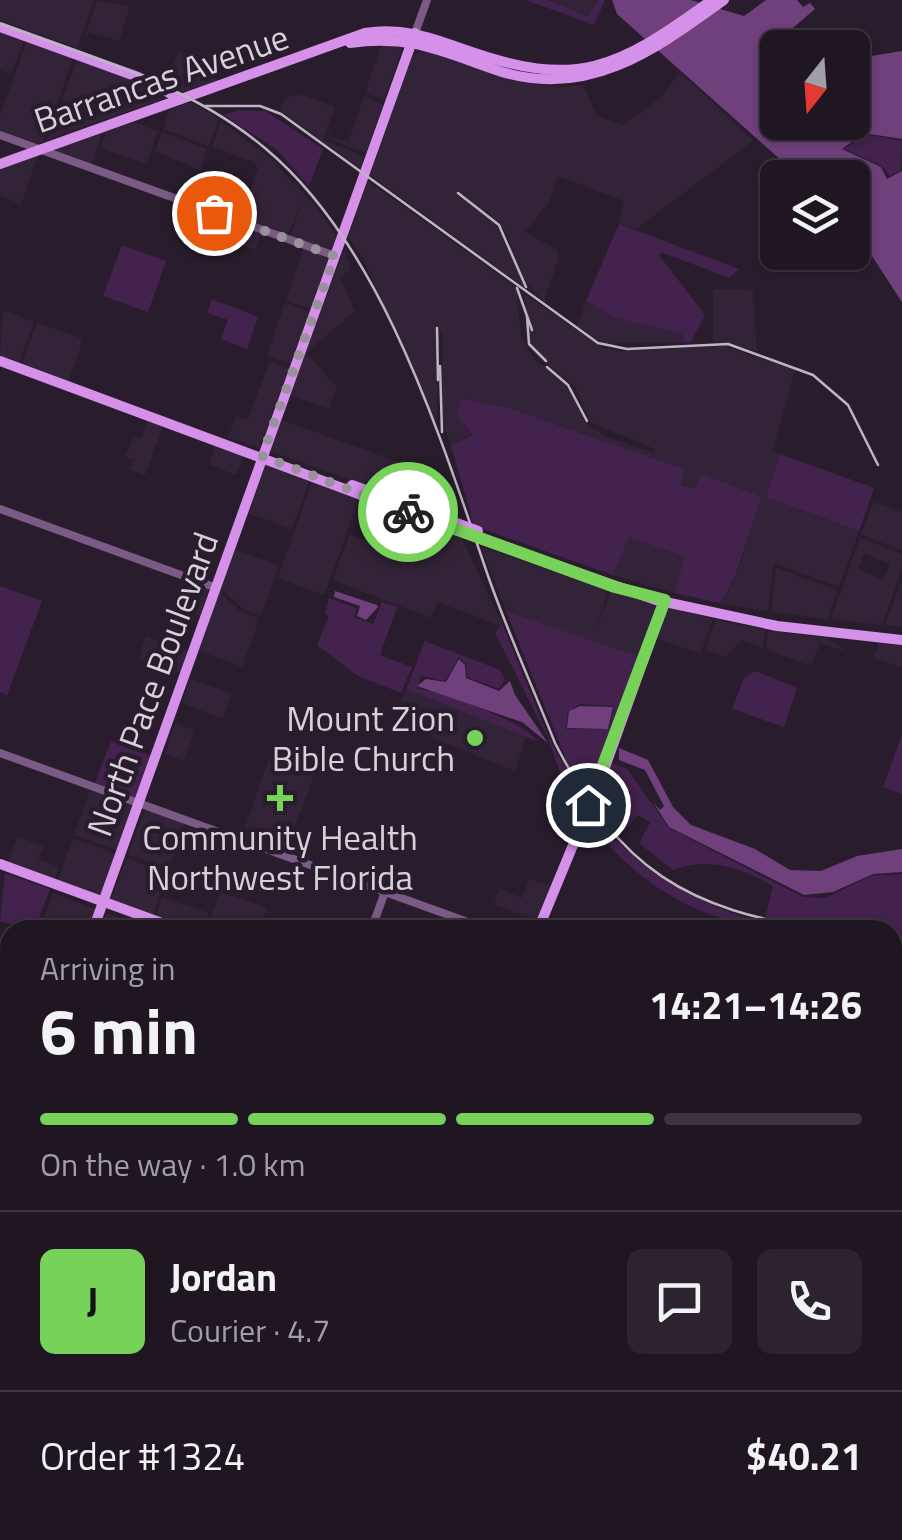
<!DOCTYPE html>
<meta charset="utf-8">
<style>
:root{--surface:#1f1622;--page:#2c232f;--text:#f1f3f6;--muted:#a19fa5;--line:#3c3540;--accent:#77d259}
body{margin:0;font-family:"Titillium Web",sans-serif;background:var(--page);color:var(--text);height:100vh;display:flex;flex-direction:column;font-size:38px;white-space:nowrap}
*{box-sizing:border-box;margin:0}
p{font-size:32px;color:var(--muted)}
.icon{flex:none;width:55px;height:55px;fill:none;stroke:currentColor;stroke-width:2;stroke-linecap:round;stroke-linejoin:round}
.map{position:relative;flex:1;overflow:hidden}
.panel{position:absolute;left:0px;top:920px;width:902px;height:620px;display:flex;flex-direction:column;background:var(--surface);border-radius:30px 30px 0 0;box-shadow:0 2px 8px #0004,0 0 0 2px var(--line)}
.panel>*{flex:none}
.needle{width:65px;rotate:197deg}
.tools{position:absolute;left:760px;top:30px;display:grid;gap:20px}
.tools a{display:grid;place-items:center;width:110px;height:110px;border-radius:15px;background:var(--surface);box-shadow:0 2px 8px #0004,0 0 0 2px var(--line);font-size:50px}
.pin{position:absolute;display:grid;place-items:center;width:85px;height:85px;color:#fff;margin:-42px;border:5px solid #fff;border-radius:50%;box-shadow:0 2px 10px #0007}
.courier{position:absolute;display:grid;place-items:center;width:100px;height:100px;margin:-50px;border:8px solid #77d259;border-radius:50%;background:#fff;color:#222;box-shadow:0 2px 12px #0007}
.overview em{font-style:normal;font-weight:700}
.overview div{display:flex;flex-direction:column-reverse}
.overview{display:flex;align-items:center;justify-content:space-between;height:170px;padding:0 40px}
h1{font-size:65px;font-weight:700;line-height:75px}
.bar{display:grid;grid-template-columns:repeat(4,1fr);gap:15px 10px;align-content:center;height:120px;padding:0 40px}
.bar i{height:12px;border-radius:8px;background:var(--line)}
.bar .active{background:var(--accent)}
.bar p{grid-column:span 4}
.line{display:flex;align-items:center;gap:25px;padding:0 40px;border-top:2px solid var(--line)}
.line div{flex:1}
.round{display:grid;place-items:center;flex:none;width:105px;height:105px;border-radius:15px;background:var(--page)}
.map>svg:first-child{display:block}
</style>
<div class="map">
<svg width="902" height="1540" viewBox="0 0 902 1540">
<rect width="100%" height="100%" fill="#291d2d"/>
<g fill="#332338" fill-rule="evenodd">
<polygon points="0,0 94,0 77,48 0,20"/>
<polygon points="97,0 130,7 119,41 88,32 81,50"/>
<polygon points="549,0 597,0 590,17"/>
<polygon points="0,32 24,40 11,74 0,70"/>
<polygon points="27,41 73,58 43,142 34,145 0,133 0,115"/>
<polygon points="383,41 402,49 384,100 365,93"/>
<polygon points="424,49 513,81 562,87 583,85 597,116 623,125 663,96 680,72 753,141 636,229 619,224 624,201 558,176 549,202 525,232 556,249 559,257 544,302 524,279 505,231 488,212 476,208 498,227 525,288 370,175 411,58"/>
<polygon points="179,50 218,80 182,92 166,85"/>
<polygon points="77,60 127,78 157,93 160,100 47,140"/>
<polygon points="299,94 335,107 323,140 364,156 360,168 279,110 286,98"/>
<polygon points="364,96 383,104 366,153 327,138 331,126 329,137 348,142"/>
<polygon points="190,102 219,119 209,146 163,129 169,110"/>
<polygon points="221,121 270,158 316,207 336,236 330,253 290,238 303,199 287,237 241,221 258,168 254,162 212,147"/>
<polygon points="133,122 158,131 146,164 101,148 106,132"/>
<polygon points="162,132 207,149 200,170 155,151"/>
<polygon points="102,133 91,166 52,151"/>
<polygon points="38,156 21,204 0,196 0,169"/>
<polygon points="368,181 516,287 521,337 532,356 572,391 588,425 609,438 654,453 655,449 590,422 576,388 535,353 526,335 525,294 603,348 621,351 724,346 795,370 773,450 780,454 766,497 859,531 839,587 774,563 768,612 720,603 735,579 762,498 701,475 695,489 680,484 684,469 506,407 462,399 463,422 471,435 451,446 441,419 443,337 440,329 436,427 364,260 348,237"/>
<polygon points="240,224 261,232 255,250 233,242"/>
<polygon points="304,247 329,256 310,309 286,300"/>
<polygon points="344,250 351,269 340,277 355,311 306,353 337,387 329,409 290,395"/>
<polygon points="713,289 753,290 757,351 713,341"/>
<polygon points="586,301 614,318 681,333 685,343 604,343 577,326"/>
<polygon points="285,303 309,312 290,364 267,356"/>
<polygon points="3,310 34,322 19,362 0,355"/>
<polygon points="37,323 83,339 68,381 22,363"/>
<polygon points="270,361 289,368 259,448 228,437 236,417 248,419"/>
<polygon points="282,420 409,466 433,488 418,494 394,486 390,494 367,486 367,478 364,485 270,451"/>
<polygon points="147,421 163,426 145,475 130,470 134,460 125,457 133,437 141,438"/>
<polygon points="215,445 244,456 236,475 209,464"/>
<polygon points="266,464 309,481 292,529 248,513"/>
<polygon points="312,482 359,500 324,595 278,578"/>
<polygon points="362,501 351,535 380,546 389,541 399,515 462,539 502,623 498,625 437,602 431,618 333,580"/>
<polygon points="873,502 902,512 902,550 861,535"/>
<polygon points="628,536 686,557 674,593 613,575"/>
<path d="M 860,538 L 902,554 L 902,569 L 882,625 L 831,619 ZM 864,553 L 890,564 L 883,580 L 858,569 Z"/>
<polygon points="481,547 608,590 596,630 611,591 661,605 643,658 506,611"/>
<polygon points="234,550 279,565 261,616 243,609 220,587"/>
<polygon points="776,568 837,590 828,619 771,612"/>
<polygon points="183,578 209,587 200,616 174,606"/>
<polygon points="902,579 902,627 885,625"/>
<polygon points="219,591 241,612 259,619 242,667 200,651"/>
<polygon points="664,606 713,619 700,654 654,637"/>
<polygon points="716,620 765,630 763,648 742,640 725,657 705,650"/>
<polygon points="768,631 828,638 847,652 820,643 811,666 766,649"/>
<polygon points="146,636 189,651 180,673 138,660"/>
<polygon points="879,643 902,645 902,668 873,658"/>
<polygon points="190,679 232,694 223,719 182,703"/>
<polygon points="406,689 526,736 515,771 393,722"/>
<polygon points="175,723 195,730 184,761 165,754"/>
<polygon points="275,742 320,758 285,853 241,838"/>
<polygon points="91,788 135,804 117,850 74,835"/>
<polygon points="146,808 185,822 169,869 128,854"/>
<polygon points="17,837 44,846 38,859 59,867 54,881 7,864"/>
<polygon points="73,838 116,854 99,898 57,882"/>
<polygon points="127,858 168,873 152,917 110,902"/>
<polygon points="529,879 552,886 539,920 494,904 500,889 522,898"/>
<polygon points="220,892 267,908 259,930 206,930"/>
<polygon points="53,893 95,909 88,930 60,930 62,923 44,916"/>
<polygon points="162,897 209,913 203,930 188,930 155,918"/>
<polygon points="106,913 148,927 147,930 100,930"/>
<polygon points="251,1530 303,1530 299,1540 260,1540 262,1534"/>
</g>
<g fill="#43224d" fill-rule="evenodd">
<polygon points="526,0 549,0 589,17 597,0 605,0 594,25"/>
<polygon points="239,110 265,111 323,149 309,186 277,150 224,115"/>
<polygon points="865,134 902,141 901,170 890,176 882,166 844,149"/>
<polygon points="619,224 739,269 729,278 661,252 659,255 705,315 691,342 685,343 681,333 614,318 586,301"/>
<polygon points="122,245 166,261 148,312 103,296"/>
<polygon points="212,299 258,317 247,349 221,339 228,320 207,313"/>
<polygon points="461,399 506,407 684,469 681,485 695,489 701,474 762,497 734,579 720,603 674,593 685,557 629,537 613,575 474,526 451,446 472,435 457,415"/>
<polygon points="780,454 874,488 859,531 766,497"/>
<polygon points="0,586 42,601 7,695 0,692"/>
<polygon points="329,598 357,608 354,617 373,624 382,602 397,607 380,655 412,667 401,693 358,676 317,645 329,616 325,614"/>
<path d="M 506,611 L 643,658 L 589,800 L 570,769 ZM 580,704 L 614,706 L 609,729 L 566,729 L 568,711 Z"/>
<polygon points="502,623 549,738 586,806 583,813 567,792 548,738 495,633"/>
<path d="M 425,641 L 500,670 L 505,680 L 499,689 L 467,677 L 466,664 L 459,657 L 445,681 L 421,676 L 417,689 C 439,689 528,724 537,741 L 406,689 Z"/>
<polygon points="755,671 797,688 784,727 732,709 744,678"/>
<polygon points="902,735 902,794 883,787"/>
<polygon points="111,741 152,756 136,798 95,783"/>
<path d="M 608,762 L 627,769 L 669,828 L 803,897 L 825,898 L 871,876 L 902,874 L 902,939 L 893,938 L 892,930 L 834,930 L 765,919 L 773,886 C 741,868 709,856 673,870 L 639,843 L 650,823 L 638,815 L 625,830 L 594,796 Z"/>
<path d="M 588,809 C 645,880 715,918 805,930 C 711,930 640,891 585,816 Z"/>
<polygon points="5,873 50,889 34,930 0,921"/>
</g>
<g fill="#6f407c">
<polygon points="612,0 691,0 744,16 766,0 797,0 803,7 810,3 815,9 768,49 777,61 778,122 852,122 853,72 859,58 902,51 902,139 864,133 842,149 881,167 887,179 902,171 902,302 853,227 852,178 800,177 617,14"/>
<polygon points="335,591 377,605 378,607 366,620 357,616 360,606 334,597"/>
<polygon points="459,659 465,665 466,678 499,691 510,681 515,695 548,743 522,722 417,686 426,679 446,682"/>
<polygon points="580,706 613,707 608,729 567,728 569,711"/>
<polygon points="619,748 648,760 673,807 691,825 755,849 790,870 821,871 857,856 902,849 902,872 873,874 833,892 804,895 669,827 653,802 660,810 664,806 645,770 619,760"/>
</g>
<g fill="none" stroke-linecap="round" stroke-linejoin="round">
<g stroke="#7b5a85" stroke-width="8">
<polyline points="415,33 427,0"/>
<polyline points="0,135 335,256"/>
<polyline points="0,509 214,587"/>
<polyline points="0,753 490,930"/>
<polyline points="371,930 385,892"/>
<polyline points="892,1076 902,1080"/>
<polyline points="149,1540 153,1530"/>
</g>
<g stroke="#d590e9" stroke-width="10">
<polyline points="0,27 138,77 181,99"/>
<path d="M 350,43 C 411,34 443,52 499,71 C 588,100 656,49 724,0"/>
<path d="M 0,164 L 365,33 C 401,27 429,37 463,49 C 578,90 616,69 712,0"/>
<polyline points="0,361 458,531"/>
<polyline points="352,485 449,520"/>
<polyline points="481,539 656,600 777,626 902,640"/>
<polyline points="0,864 181,930"/>
<polyline points="93,930 415,33"/>
<polyline points="538,930 604,770 665,600"/>
<polyline points="0,1186 10,1158"/>
<polyline points="892,1302 902,1307"/>
<polyline points="302,1540 305,1530"/>
</g>
<g stroke="#bdb5c0" stroke-width="2.5">
<path d="M 0,24 C 91,57 191,85 266,149 C 380,244 438,430 485,567 C 505,627 532,685 555,743 C 620,870 686,910 825,930"/>
<polyline points="205,106 260,106 281,114 598,343 627,349 728,344 813,375 848,405 878,465"/>
<polyline points="458,193 499,225 526,287"/>
<polyline points="517,288 532,330"/>
<polyline points="527,316 529,344 546,361"/>
<polyline points="437,328 438,380"/>
<polyline points="440,366 442,432"/>
<polyline points="547,367 568,385 587,421"/>
<polyline points="892,939 902,940"/>
</g>
<polyline stroke="#d590e9" stroke-width="10" points="454,522 478,531"/>
</g>
<g fill="none" stroke-linecap="round" stroke-linejoin="round">
<polyline stroke="#9b919e" stroke-width="10" stroke-dasharray="0 18" points="214,213 335,256 262,456 408,512"/>
<polyline stroke="#77d259" stroke-width="12" points="408,512 615,587 665,600 588,805"/>
</g>
<g fill="#77d259" stroke="#291d2d" stroke-width="4">
<circle cx="475" cy="738" r="10"/>
<path d="M275 783h10v10h10v10h-10v10h-10v-10h-10v-10h10z"/>
</g>
<g text-anchor="middle" dominant-baseline="central" stroke-width="9" stroke-linejoin="round" paint-order="stroke">
<g font-size="35" fill="#d8d0db" stroke="#291d2d">
<text transform="translate(161 78) rotate(-19)">Barrancas Avenue</text>
<text transform="translate(152 684) rotate(-70)">North Pace Boulevard</text>
</g>
<g font-size="35" fill="#d8d0db" stroke="#291d2d" text-anchor="end">
<text x="455" y="718">Mount Zion<tspan x="455" dy="40">Bible Church</tspan></text>
<text x="280" y="837" text-anchor="middle">Community Health<tspan x="280" dy="40">Northwest Florida</tspan></text>
</g>
</g>
</svg>
<div class="tools">
<a><svg class="needle" viewBox="-14 -14 28 28"><path d="M0-13l5 13h-10z" fill="#e53935"/><path d="M0 13l5-13h-10z" fill="#a19fa5"/></svg></a>
<a><svg class="icon" aria-label="layers" viewBox="0 0 24 24"><path d="M12 4l9 5-9 5-9-5zM3 14l9 5 9-5"/></svg></a>
</div>
<div class="pin" style="left:214px;top:213px;background:#ea580c"><svg class="icon" aria-label="bag" viewBox="0 0 24 24"><path d="M5 8h14l-1 12H6zM9 8a3 3 0 0 1 6 0"/></svg></div>
<div class="pin" style="left:588px;top:805px;background:#1f2937"><svg class="icon" aria-label="home" viewBox="0 0 24 24"><path d="M3 11l9-7 9 7M6 9v11h12V9"/></svg></div>
<div class="courier" style="left:408px;top:512px"><svg class="icon" aria-label="bike" viewBox="0 0 24 24"><circle cx="6" cy="16" r="4"/><circle cx="18" cy="16" r="4"/><path d="M6 16l4-8h5l3 8M10 8l3 8H6M13 5h3"/></svg></div>
<section class="panel">
<div class="overview"><div><h1>6 min</h1><p>Arriving in</p></div><em>14:21–14:26</em></div>
<div class="bar"><i class="active"></i><i class="active"></i><i class="active"></i><i></i><p>On the way · 1.0 km</p></div>
<div class="line" style="height:180px"><b class="round" style="background:var(--accent);color:#111">J</b><div><b>Jordan</b><p>Courier · 4.7</p></div><a class="round"><svg class="icon" aria-label="chat" viewBox="0 0 24 24"><path d="M4 5h16v11H9l-5 4z"/></svg></a><a class="round"><svg class="icon" aria-label="phone" viewBox="0 0 24 24"><path d="M5 4h4l2 5-3 2q2 4 5 5l2-3 5 2v4C11 20 4 13 5 4z"/></svg></a></div>
<div class="line" style="height:130px"><div>Order #1324</div><b>$40.21</b></div>
</section>
</div>
